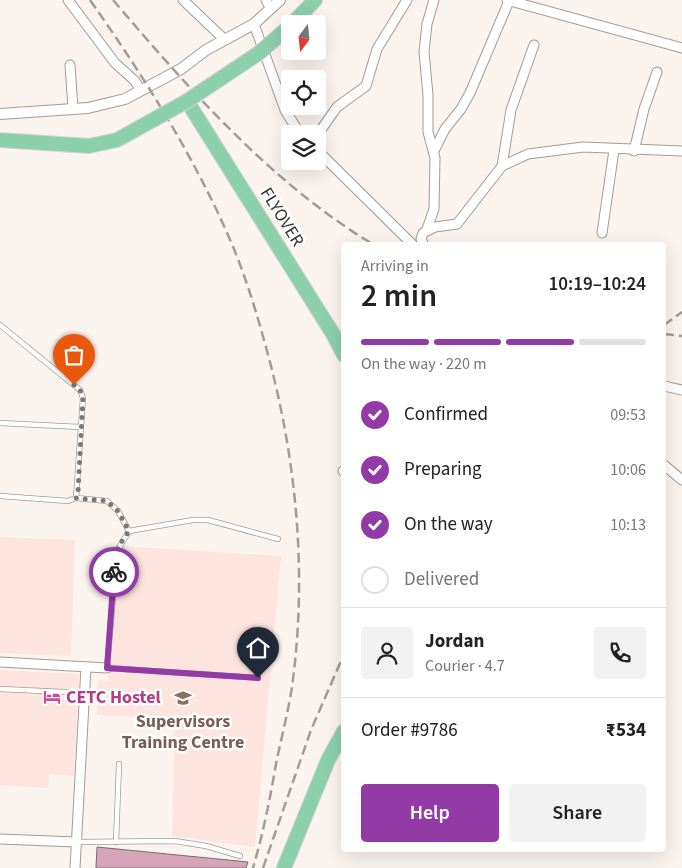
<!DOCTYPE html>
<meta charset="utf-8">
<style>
:root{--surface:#fff;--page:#f2f2f2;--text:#222;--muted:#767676;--line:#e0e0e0;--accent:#923ba7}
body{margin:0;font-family:"Source Sans 3",sans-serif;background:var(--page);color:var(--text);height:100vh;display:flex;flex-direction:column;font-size:19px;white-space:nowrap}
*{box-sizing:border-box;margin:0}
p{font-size:16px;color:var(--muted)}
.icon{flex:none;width:28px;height:28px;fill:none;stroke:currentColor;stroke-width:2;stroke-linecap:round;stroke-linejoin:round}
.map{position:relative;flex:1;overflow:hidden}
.panel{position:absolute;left:341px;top:242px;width:325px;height:610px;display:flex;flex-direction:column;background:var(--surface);border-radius:5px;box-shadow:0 5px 20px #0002}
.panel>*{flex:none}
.needle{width:32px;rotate:195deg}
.controls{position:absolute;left:281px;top:15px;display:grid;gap:10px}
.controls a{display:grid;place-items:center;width:45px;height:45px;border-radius:5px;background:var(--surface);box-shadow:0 5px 20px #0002;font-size:25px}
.pin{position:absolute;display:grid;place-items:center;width:42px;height:42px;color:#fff;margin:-51px -21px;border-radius:50% 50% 50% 0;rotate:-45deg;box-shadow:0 0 5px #0007}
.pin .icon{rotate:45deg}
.courier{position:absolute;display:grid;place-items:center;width:50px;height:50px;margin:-25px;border:4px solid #923ba7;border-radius:50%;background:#fff;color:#222;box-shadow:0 1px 6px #0007}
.overview em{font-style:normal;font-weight:600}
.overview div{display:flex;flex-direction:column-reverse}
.overview{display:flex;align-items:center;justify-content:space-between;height:85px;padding:0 20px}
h1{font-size:32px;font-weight:600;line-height:38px}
.bar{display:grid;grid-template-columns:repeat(4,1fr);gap:8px 5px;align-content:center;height:60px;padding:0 20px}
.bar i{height:6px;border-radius:4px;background:var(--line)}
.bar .selected{background:var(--accent)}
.bar p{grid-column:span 4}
.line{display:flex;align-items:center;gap:12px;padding:0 20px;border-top:1px solid var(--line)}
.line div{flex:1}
.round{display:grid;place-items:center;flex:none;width:52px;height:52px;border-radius:5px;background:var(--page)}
ol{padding:0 20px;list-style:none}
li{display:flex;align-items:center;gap:15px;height:55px}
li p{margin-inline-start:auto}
li .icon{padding:5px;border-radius:50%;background:var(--accent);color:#fff;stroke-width:4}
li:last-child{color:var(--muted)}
li i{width:28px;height:28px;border:2px solid var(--line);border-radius:50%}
.action{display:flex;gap:10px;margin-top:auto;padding:10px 20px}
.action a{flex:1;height:58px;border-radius:5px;background:var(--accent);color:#fff;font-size:20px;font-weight:600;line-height:58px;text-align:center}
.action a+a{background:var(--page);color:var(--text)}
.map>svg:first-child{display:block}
</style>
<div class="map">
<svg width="682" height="868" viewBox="0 0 682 868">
<rect width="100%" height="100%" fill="#fbf3ed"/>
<g fill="#fee4de">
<polygon points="0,537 75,540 71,656 0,653"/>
<polygon points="120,546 281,556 255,847 172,836 175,719 97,715 98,680 108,681"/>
<polygon points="0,670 79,674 74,776 49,774 48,788 0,785"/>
</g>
<polygon fill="#d7a4ba" stroke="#746c70" points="97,847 248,862 246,868 96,868"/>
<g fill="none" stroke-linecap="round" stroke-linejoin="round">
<g stroke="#a29b96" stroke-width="6">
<g id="service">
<polyline points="0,325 80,390 83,398 76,498 68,501 0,496"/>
<polyline points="0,423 80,427"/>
<polyline points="76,498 107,501 118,511 129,531 117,551 107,668 258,678"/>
<polyline points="129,531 193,520 208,520 278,539"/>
<polyline points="0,689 85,693"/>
<polyline points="76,842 175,841 206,846 240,856"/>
<polyline points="116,842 119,764"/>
</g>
</g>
<g stroke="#a29b96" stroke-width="11">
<g id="minor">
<polyline points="68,0 115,63 135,81 141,91"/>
<polyline points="183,0 225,40"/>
<polyline points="266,0 271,9"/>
<polyline points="507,0 682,48"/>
<polyline points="254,24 285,110 300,134"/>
<polyline points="70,65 73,109"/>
<polyline points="318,134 337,107 366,86 377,49 407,0"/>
<polyline points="318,151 413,245"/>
<polyline points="434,151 445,129 461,109 470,93 509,1"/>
<polyline points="634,151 644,109 657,72"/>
<polyline points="502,166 511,110 534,45"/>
<polyline points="427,229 434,209 435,158 428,132 428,95 424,52 427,24 434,0"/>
<polyline points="602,233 614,150"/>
<polyline points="424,245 421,239 423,233 435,227 457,224 502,166 528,154 583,147 682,151"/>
<polyline points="664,386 682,390"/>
<polyline points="664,465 682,480"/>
<polyline points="343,471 344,471"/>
<polyline points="0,662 107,668"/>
<polyline points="0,839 76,842"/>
<polyline points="75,868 86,667"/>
</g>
</g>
<g stroke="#a29b96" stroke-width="12">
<polyline id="tertiary" points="0,114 88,108 125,99 181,69 206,50 254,24 280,0"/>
</g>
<g stroke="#d3d2d2" stroke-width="16">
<g id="primary">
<polyline points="292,24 315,0"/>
<polyline points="187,101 333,334 344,355"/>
<polyline points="284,868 328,760 344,731"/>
</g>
</g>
<use href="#service" stroke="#fff" stroke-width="4.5"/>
<use href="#minor" stroke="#fff" stroke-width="9"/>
<use href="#tertiary" stroke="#fff" stroke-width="10"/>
<use href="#primary" stroke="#8bcfad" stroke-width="14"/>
<g stroke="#a19c98" stroke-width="2.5" stroke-dasharray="10 5" stroke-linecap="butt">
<path d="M 90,0 C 142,74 191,151 228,235 C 243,269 254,304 264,340 C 296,453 308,570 292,687 C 288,713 281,739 276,764 C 270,799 263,834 253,868"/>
<path d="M 113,0 C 190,90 271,183 374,245"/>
<polyline points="664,325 682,312"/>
<polyline points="664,334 682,336"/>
<polyline points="263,868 311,730 344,654"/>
</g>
<g stroke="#d3d2d2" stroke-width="16" stroke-linecap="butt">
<polyline id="primary-bridge" points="0,140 89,146 117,140 187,101 259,53 290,26"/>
</g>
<use href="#primary-bridge" stroke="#8bcfad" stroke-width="14"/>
</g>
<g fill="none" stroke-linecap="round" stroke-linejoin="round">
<polyline stroke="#7c7773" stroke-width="5" stroke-dasharray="0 9" points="74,385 80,390 83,398 78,491 76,498 107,501 118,511 129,531 118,547 114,572"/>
<polyline stroke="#923ba7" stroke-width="6" points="114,572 107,668 258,678"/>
</g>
<defs>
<g id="hotel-bare" transform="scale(1.35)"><path d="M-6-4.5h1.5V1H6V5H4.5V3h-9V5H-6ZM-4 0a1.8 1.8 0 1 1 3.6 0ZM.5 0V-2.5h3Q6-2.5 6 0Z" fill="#d1479c" stroke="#fff" stroke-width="2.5" paint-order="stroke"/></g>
<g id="university-bare" transform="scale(1.35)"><path d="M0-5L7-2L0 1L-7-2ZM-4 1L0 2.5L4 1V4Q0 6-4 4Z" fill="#8d6e63" stroke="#fff" stroke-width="2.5" paint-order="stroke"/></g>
</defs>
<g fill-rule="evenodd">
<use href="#hotel-bare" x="52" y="697"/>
<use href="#university-bare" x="183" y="698"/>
</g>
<g text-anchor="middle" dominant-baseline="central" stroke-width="5" stroke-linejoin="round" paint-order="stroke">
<g font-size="18" fill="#373432" stroke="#fff">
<text transform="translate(282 217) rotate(58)">FLYOVER</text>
</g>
<g font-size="18" font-weight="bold" fill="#b23c85" stroke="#fff" text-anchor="start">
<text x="66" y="697">CETC Hostel</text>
</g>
<g font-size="18" font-weight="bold" fill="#785e54" stroke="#fff">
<text x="183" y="721">Supervisors<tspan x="183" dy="21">Training Centre</tspan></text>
</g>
</g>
</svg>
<div class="controls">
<a><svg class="needle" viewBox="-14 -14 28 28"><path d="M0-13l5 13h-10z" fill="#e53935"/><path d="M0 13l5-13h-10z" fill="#767676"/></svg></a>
<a><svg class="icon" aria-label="locate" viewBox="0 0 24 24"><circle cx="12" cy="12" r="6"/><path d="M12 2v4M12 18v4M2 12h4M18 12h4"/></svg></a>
<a><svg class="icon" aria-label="layers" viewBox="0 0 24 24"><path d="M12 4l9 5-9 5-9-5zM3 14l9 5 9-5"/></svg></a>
</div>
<div class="pin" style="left:74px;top:385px;background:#ea580c"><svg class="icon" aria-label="bag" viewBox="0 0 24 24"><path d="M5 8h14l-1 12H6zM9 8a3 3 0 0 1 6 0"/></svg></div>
<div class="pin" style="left:258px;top:678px;background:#1f2937"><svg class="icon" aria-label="home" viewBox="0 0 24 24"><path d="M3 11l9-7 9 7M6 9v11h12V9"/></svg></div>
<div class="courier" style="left:114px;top:572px"><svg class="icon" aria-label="bike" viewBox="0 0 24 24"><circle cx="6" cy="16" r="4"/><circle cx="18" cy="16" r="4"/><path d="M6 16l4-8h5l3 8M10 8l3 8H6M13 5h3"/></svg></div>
<section class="panel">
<div class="overview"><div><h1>2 min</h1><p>Arriving in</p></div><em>10:19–10:24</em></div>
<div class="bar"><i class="selected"></i><i class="selected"></i><i class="selected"></i><i></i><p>On the way · 220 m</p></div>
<ol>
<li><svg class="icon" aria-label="check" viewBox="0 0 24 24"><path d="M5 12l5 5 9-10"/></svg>Confirmed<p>09:53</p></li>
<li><svg class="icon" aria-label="check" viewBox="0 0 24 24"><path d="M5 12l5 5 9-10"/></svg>Preparing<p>10:06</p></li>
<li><svg class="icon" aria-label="check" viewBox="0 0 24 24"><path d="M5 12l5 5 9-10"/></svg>On the way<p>10:13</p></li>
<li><i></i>Delivered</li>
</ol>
<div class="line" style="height:90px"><a class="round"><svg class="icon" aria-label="person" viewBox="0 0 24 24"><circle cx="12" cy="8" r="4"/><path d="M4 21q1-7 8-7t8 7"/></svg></a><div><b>Jordan</b><p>Courier · 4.7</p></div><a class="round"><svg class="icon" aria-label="phone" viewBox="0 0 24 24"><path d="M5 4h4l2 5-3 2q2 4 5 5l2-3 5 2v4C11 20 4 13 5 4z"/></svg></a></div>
<div class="line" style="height:65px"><div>Order #9786</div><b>₹534</b></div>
<div class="action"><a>Help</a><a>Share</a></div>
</section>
</div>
